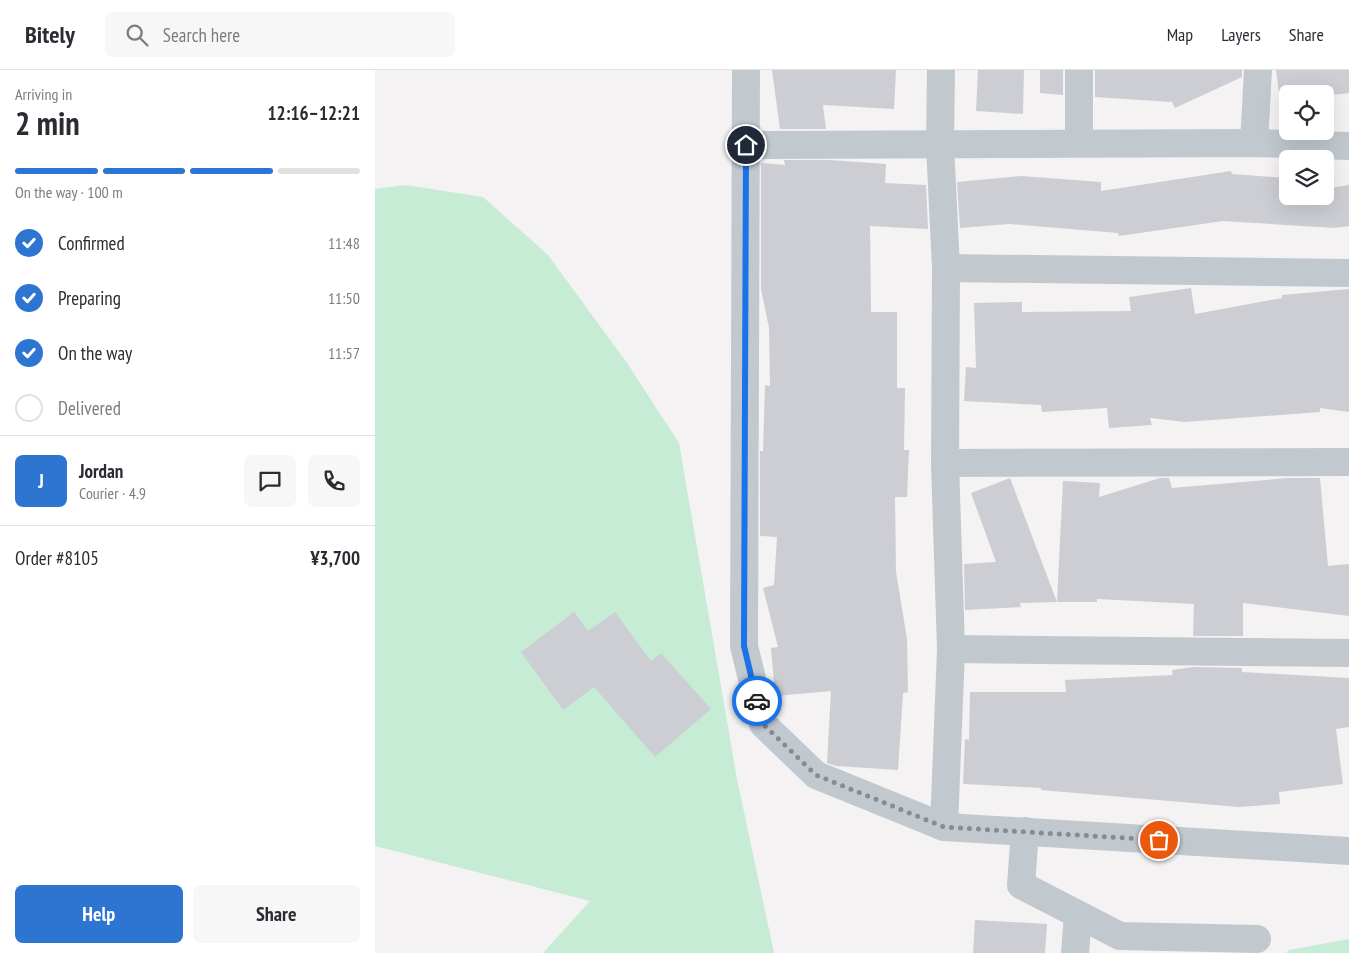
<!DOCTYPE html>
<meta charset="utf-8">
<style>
:root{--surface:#fff;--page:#f7f7f7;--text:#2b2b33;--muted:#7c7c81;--line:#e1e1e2;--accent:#2e75d2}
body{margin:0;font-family:"PT Sans Narrow",sans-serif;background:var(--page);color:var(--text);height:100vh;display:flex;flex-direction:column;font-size:19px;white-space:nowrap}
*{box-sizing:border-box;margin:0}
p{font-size:16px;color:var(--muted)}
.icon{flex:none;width:28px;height:28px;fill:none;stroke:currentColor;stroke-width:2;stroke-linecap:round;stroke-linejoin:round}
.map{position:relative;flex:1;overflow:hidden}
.panel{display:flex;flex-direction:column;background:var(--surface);width:375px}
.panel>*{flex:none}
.fabs{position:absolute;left:904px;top:15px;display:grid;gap:10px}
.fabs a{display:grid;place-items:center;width:55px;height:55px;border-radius:8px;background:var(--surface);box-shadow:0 5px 20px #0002;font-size:25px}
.pin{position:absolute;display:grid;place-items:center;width:42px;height:42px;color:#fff;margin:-21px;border:2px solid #fff;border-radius:50%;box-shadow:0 1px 5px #0007}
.courier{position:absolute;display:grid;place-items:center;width:50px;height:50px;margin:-25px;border:4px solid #1a73e8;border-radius:50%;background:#fff;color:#222;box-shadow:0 1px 6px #0007}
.overview em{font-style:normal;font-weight:600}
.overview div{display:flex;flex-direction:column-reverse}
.overview{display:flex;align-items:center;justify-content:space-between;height:85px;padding:0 15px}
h1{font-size:32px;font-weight:600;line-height:38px}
.bar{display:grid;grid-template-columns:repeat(4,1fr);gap:8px 5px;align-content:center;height:60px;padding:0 15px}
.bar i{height:6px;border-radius:4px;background:var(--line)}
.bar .current{background:var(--accent)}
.bar p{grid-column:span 4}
.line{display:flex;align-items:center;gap:12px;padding:0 15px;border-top:1px solid var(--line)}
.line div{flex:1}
.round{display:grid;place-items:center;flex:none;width:52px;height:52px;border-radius:8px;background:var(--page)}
ol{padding:0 15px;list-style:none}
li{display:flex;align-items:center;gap:15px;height:55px}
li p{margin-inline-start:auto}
li .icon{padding:5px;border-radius:50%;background:var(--accent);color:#fff;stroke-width:4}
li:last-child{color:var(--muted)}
li i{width:28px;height:28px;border:2px solid var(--line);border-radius:50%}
.button{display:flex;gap:10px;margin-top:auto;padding:10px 15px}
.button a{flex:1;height:58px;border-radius:8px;background:var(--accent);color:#fff;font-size:20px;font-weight:600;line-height:58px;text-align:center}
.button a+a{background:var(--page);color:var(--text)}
header{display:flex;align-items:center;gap:30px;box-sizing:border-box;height:70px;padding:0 25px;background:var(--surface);border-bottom:1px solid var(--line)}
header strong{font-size:24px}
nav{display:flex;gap:28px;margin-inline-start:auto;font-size:18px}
.search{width:350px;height:45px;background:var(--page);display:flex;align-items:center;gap:12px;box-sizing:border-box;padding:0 18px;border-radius:8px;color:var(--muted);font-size:19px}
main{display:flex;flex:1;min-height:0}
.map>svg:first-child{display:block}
</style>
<header>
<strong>Bitely</strong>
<div class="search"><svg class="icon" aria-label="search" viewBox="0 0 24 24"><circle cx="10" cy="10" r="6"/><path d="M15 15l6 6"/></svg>Search here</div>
<nav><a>Map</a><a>Layers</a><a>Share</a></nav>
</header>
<main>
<section class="panel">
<div class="overview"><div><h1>2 min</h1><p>Arriving in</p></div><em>12:16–12:21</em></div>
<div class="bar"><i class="current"></i><i class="current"></i><i class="current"></i><i></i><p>On the way · 100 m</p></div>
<ol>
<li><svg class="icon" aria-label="check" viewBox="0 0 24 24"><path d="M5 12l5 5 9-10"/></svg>Confirmed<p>11:48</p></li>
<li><svg class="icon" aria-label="check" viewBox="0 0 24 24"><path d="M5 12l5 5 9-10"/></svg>Preparing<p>11:50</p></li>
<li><svg class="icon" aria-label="check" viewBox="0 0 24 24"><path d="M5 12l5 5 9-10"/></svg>On the way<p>11:57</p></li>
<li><i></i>Delivered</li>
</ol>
<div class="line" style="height:90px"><b class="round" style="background:var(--accent);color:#fff">J</b><div><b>Jordan</b><p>Courier · 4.9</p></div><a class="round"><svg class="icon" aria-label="chat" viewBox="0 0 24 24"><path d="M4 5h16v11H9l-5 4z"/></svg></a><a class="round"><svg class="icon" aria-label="phone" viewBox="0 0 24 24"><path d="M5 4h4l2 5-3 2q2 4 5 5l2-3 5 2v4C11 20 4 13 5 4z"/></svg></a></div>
<div class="line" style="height:65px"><div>Order #8105</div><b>¥3,700</b></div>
<div class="button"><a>Help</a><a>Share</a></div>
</section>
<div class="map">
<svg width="974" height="883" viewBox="0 0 974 883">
<rect width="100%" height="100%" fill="#f4f2f2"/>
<g fill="#c6ecd5">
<polygon points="31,115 108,127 173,185 252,293 304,373 362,709 399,883 168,883 215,831 0,776 0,119"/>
<polygon points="974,869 974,883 911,883 914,880"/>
</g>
<g fill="#ccced3">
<polygon points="397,0 521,0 519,39 448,35 451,59 405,59"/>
<polygon points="603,0 649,0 648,44 601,41"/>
<polygon points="665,0 688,0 688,25 665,23"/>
<polygon points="720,0 867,0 867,7 800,38 797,32 720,27"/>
<polygon points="901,0 974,0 974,23 950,26 950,24 912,24 912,30 905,31"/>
<polygon points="409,90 455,90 511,94 510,113 551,115 553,159 495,156 496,242 522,242 522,318 530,318 529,380 534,380 532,427 520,427 521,502 532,569 533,622 528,623 523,700 461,696 452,693 456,621 400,626 396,578 403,577 388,518 399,515 402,467 385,466 385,381 388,381 390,315 395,316 394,258 386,219 386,93 410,95"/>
<polygon points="856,101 857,104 912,108 912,126 950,126 950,119 974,115 974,156 959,158 848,151 744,166 743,163 634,154 585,158 582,112 646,106 726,112 726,121"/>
<polygon points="816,218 820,244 907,228 907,225 974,219 974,342 945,338 945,342 810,352 775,348 777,355 734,358 732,338 667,342 666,335 589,331 591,297 601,298 599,233 647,232 647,242 756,241 754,227"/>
<polygon points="635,408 682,532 645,533 646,537 590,540 589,494 621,492 596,423"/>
<polygon points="785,408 794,408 797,418 913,408 945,408 953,496 974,494 974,546 868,533 868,566 818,566 819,534 722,529 722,532 682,532 688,411 725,413 724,427"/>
<polygon points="199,542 213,561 240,542 276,591 286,583 336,639 280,687 219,617 188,640 146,582"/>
<polygon points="818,597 867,598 867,602 974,608 974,657 961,659 968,714 904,722 905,734 864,737 666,720 666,718 588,714 590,669 594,670 595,622 691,622 690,610 798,605 797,600"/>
<polygon points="600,850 672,854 670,883 598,883"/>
</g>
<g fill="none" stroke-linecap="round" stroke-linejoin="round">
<g stroke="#c1c9cf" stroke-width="28">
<polyline points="371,0 369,576 388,654 441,705 569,757 974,781"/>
<polyline points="566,0 565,75 571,198 570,393 576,579 569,757"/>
<polyline points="704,73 704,0"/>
<polyline points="879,73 883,0"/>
<polyline points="371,75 879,73 974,76"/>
<polyline points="571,198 974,203"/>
<polyline points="570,393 974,392"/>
<polyline points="576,579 974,583"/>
<polyline points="650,761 646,815 745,866 882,869"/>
<polyline points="700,883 703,845"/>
</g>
</g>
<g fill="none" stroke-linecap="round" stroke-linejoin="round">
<polyline stroke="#868c91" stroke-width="5" stroke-dasharray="0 9" points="382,631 388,654 441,705 569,757 784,770"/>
<polyline stroke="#1a73e8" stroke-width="6" points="371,75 369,576 382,631"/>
</g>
</svg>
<div class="fabs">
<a><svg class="icon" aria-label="locate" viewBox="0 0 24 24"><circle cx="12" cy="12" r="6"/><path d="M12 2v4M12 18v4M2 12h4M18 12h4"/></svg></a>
<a><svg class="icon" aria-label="layers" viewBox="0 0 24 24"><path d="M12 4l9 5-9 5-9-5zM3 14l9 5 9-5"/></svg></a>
</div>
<div class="pin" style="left:784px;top:770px;background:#ea580c"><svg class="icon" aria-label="bag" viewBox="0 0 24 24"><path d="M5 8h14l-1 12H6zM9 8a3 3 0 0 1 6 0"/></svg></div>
<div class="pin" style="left:371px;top:75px;background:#1f2937"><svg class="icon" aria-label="home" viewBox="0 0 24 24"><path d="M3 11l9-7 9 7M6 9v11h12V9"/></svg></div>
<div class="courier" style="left:382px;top:631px"><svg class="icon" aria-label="car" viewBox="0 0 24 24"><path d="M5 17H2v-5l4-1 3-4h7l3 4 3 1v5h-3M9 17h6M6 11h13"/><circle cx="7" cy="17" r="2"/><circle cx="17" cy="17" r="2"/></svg></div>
</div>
</main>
